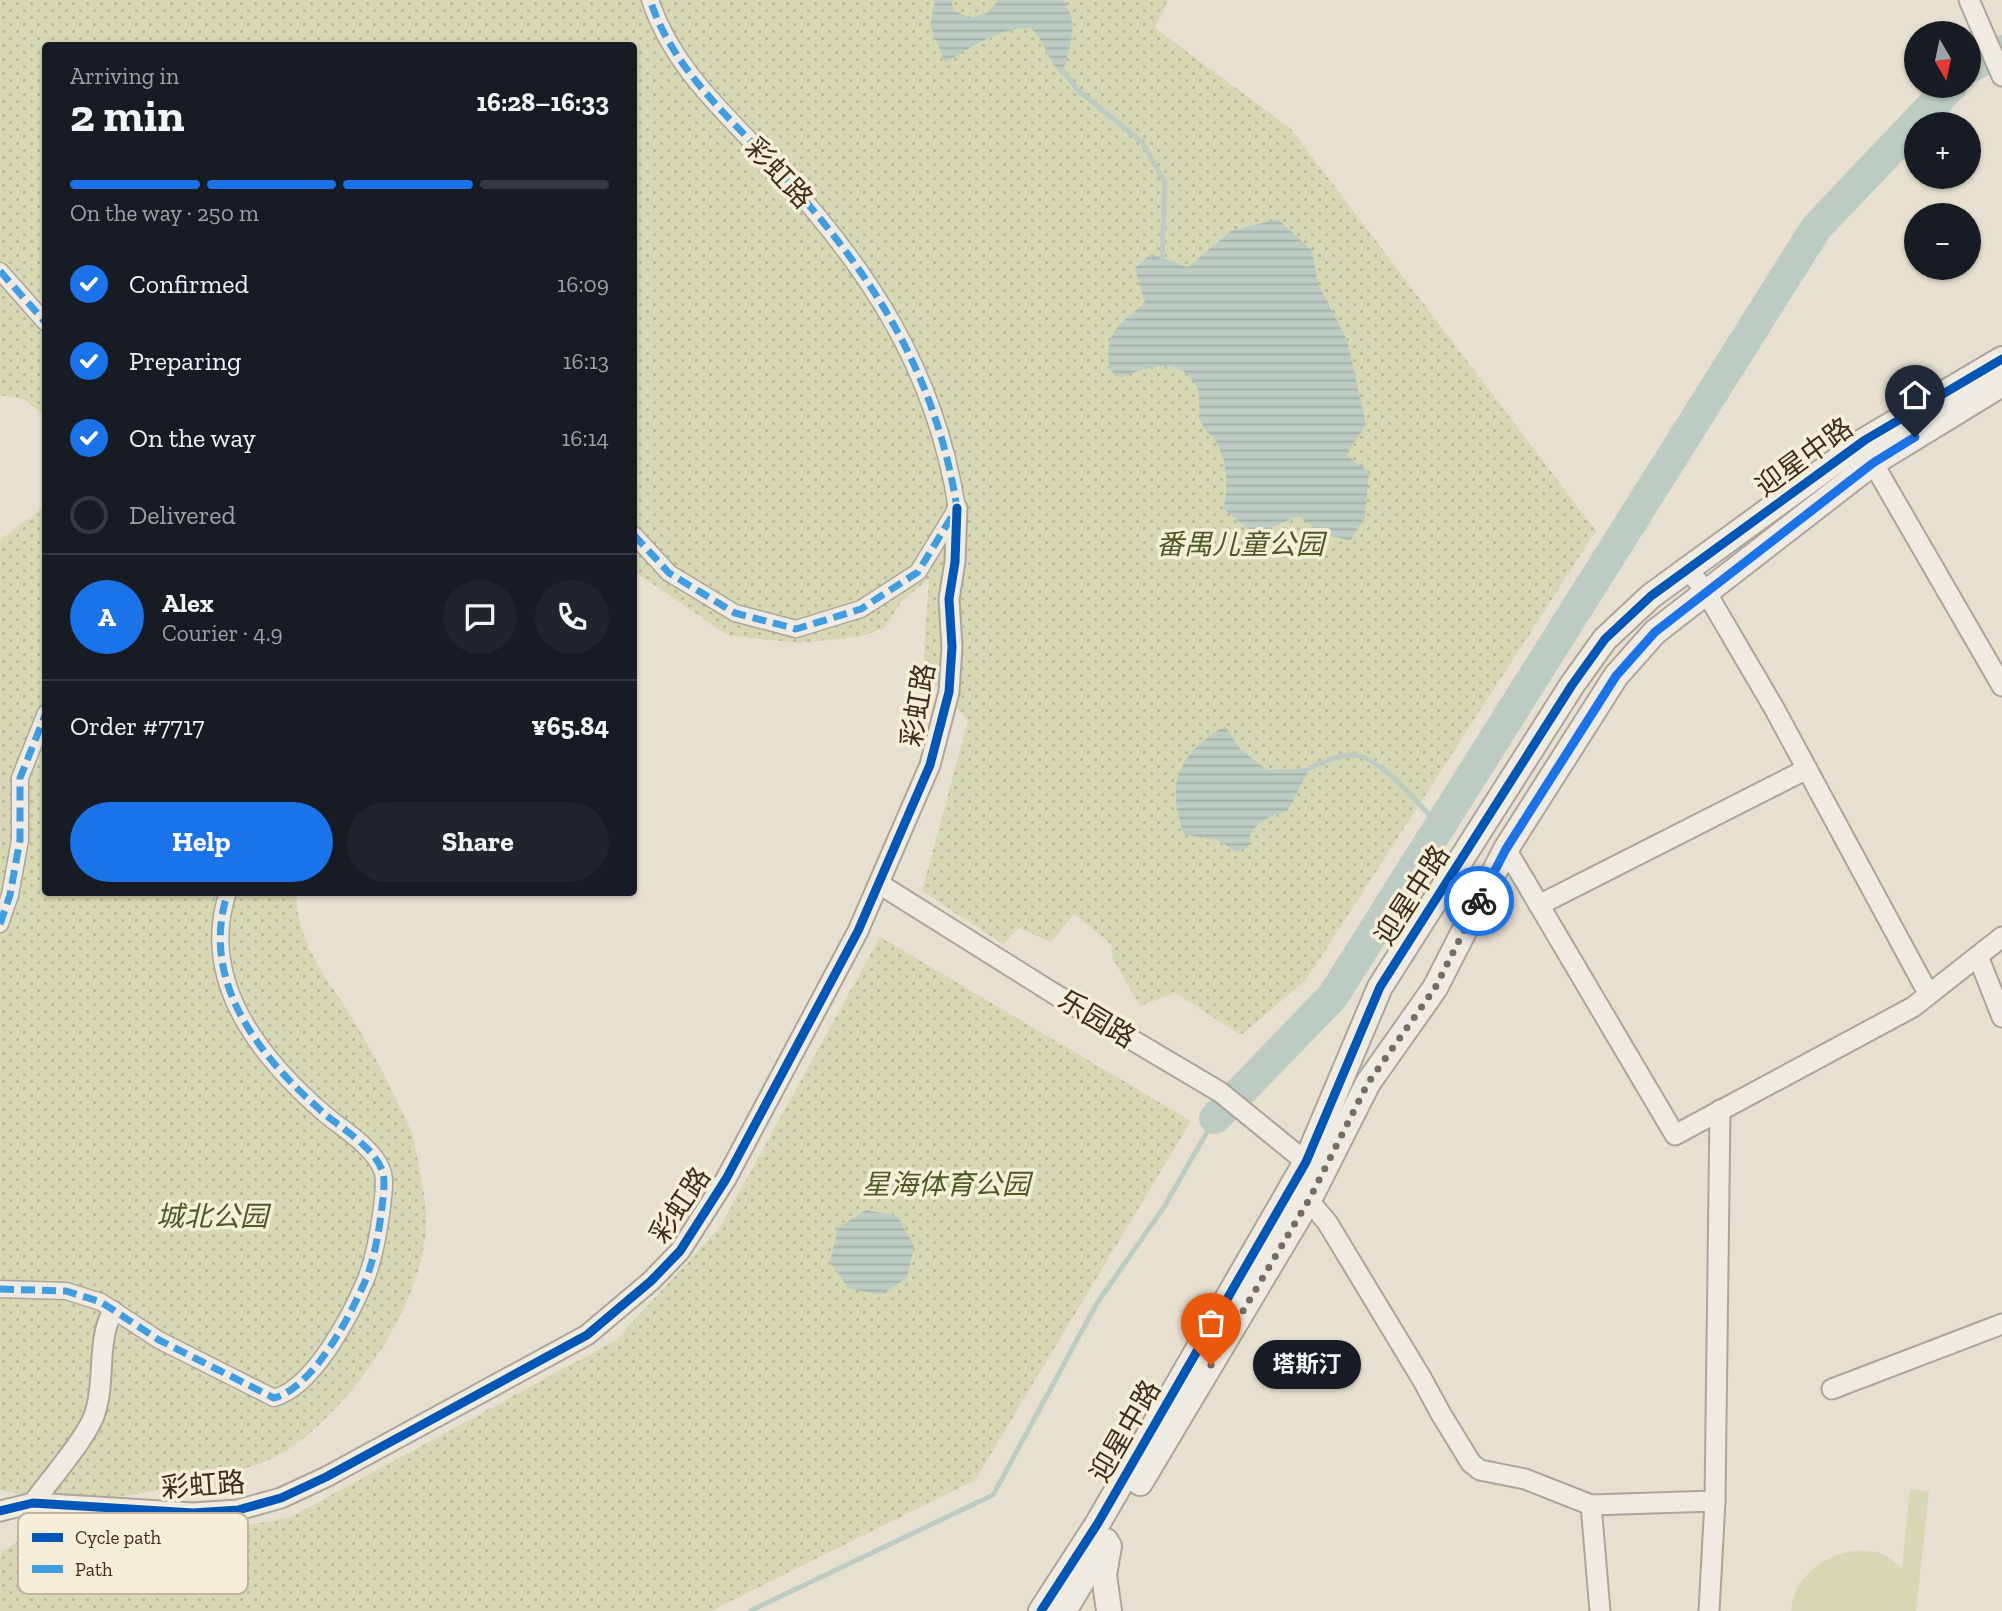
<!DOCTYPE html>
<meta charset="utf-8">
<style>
:root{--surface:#171b24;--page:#20242c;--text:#f1f3f6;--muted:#9ea1a6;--line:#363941;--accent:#1a73e8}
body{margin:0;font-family:"Zilla Slab","Noto Sans SC",serif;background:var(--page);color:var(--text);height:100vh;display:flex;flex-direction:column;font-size:26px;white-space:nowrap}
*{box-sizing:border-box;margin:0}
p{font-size:23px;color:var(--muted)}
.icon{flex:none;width:38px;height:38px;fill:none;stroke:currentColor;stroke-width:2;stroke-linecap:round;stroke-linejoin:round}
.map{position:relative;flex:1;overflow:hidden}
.drawer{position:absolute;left:42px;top:42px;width:595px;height:854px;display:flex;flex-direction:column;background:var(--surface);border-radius:7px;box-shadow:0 2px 5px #0004}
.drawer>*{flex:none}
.needle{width:46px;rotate:171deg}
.tools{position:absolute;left:1904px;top:21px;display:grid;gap:14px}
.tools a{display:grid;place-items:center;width:77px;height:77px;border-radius:50%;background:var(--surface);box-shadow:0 2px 5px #0004;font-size:35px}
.pin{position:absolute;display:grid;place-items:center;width:60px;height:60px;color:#fff;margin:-72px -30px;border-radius:50% 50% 50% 0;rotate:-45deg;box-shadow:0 0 7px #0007}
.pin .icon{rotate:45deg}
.courier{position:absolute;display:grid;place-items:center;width:70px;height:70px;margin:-35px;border:5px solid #1a73e8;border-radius:50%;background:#fff;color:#222;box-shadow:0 2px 9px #0007}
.bubble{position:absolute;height:49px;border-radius:24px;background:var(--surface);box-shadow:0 2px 5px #0004;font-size:23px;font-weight:700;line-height:49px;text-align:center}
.headline em{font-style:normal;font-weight:700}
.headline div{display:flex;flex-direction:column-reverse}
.headline{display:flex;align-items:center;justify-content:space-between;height:119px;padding:0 28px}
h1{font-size:46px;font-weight:700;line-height:52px}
.bar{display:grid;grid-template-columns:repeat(4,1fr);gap:10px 7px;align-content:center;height:84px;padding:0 28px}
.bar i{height:9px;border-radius:5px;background:var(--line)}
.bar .active{background:var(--accent)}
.bar p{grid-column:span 4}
.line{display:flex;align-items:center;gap:18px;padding:0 28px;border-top:2px solid var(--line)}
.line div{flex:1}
.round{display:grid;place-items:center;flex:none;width:74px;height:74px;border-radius:37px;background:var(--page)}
ol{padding:0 28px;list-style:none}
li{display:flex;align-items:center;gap:21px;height:77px}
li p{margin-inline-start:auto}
li .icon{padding:7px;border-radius:50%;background:var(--accent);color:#fff;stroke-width:4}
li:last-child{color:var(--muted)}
li i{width:38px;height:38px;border:4px solid var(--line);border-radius:50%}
.cta{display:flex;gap:14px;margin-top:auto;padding:14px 28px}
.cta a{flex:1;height:80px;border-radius:42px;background:var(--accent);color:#fff;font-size:28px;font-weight:700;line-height:80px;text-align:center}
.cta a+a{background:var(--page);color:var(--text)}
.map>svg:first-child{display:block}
</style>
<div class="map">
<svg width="2002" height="1611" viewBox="0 0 2002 1611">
<defs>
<pattern id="park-dots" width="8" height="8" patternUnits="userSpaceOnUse" patternTransform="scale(1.75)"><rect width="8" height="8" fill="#d6d7b3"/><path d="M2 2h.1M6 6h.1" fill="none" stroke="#b9b99a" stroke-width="1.8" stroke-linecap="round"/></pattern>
<pattern id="water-rules" width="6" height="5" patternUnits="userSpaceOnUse" patternTransform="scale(1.75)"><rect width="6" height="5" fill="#bcccc2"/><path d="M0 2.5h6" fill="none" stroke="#a2b0a6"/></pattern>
</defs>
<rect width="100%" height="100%" fill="#e7e0d1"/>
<path fill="#d6d7b3" d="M 1910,1489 L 1929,1492 L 1916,1611 L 1791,1611 C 1794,1568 1845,1539 1885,1555 C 1891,1558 1897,1565 1902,1569 Z"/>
<g fill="url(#park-dots)">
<polygon points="0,0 1168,0 1155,28 1291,129 1596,531 1306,980 1241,1035 1175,993 1140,1006 1113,959 1111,944 1074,914 1051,942 1019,928 1003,944 922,891 968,721 923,669 929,579 902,601 884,628 860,637 798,643 727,635 634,571 634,46 46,46 45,416 23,399 0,395"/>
<path d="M 45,506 L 46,892 L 296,893 C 298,945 324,973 351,1016 C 367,1043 383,1070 396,1099 C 402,1112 410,1125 413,1138 C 418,1161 424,1187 426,1211 C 431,1295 355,1404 288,1450 C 257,1472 124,1500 84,1500 C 56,1500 27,1496 0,1490 L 0,540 Z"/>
<polygon points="880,937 1191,1121 975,1480 711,1611 0,1611 0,1553 38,1527 222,1530 291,1517 616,1340 720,1227"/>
</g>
<g fill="url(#water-rules)">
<path d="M 935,0 L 951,0 L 954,11 L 971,18 L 989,12 L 998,0 L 1063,0 C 1081,25 1069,48 1062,75 C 1048,61 1045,42 1031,28 C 998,28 973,46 945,63 L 930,25 Z"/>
<path d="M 1278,219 L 1312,251 L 1318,284 L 1347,340 L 1366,424 L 1346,455 L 1369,472 L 1365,517 L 1350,541 L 1322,533 L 1298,516 L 1255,535 L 1224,509 C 1227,484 1229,464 1216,441 C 1212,435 1205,431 1202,424 C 1196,413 1202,398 1197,387 C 1181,355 1145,367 1120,378 L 1110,370 C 1103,333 1119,324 1145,303 L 1135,268 L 1151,254 L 1188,267 L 1231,231 Z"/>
<path d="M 1225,726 L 1239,748 L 1267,770 L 1310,768 L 1287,811 C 1266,818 1250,823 1248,847 L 1237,852 L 1218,840 L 1184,834 C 1165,783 1179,753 1225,726 Z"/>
<polygon points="866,1210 897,1216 914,1246 907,1278 880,1295 848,1288 830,1262 838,1228"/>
</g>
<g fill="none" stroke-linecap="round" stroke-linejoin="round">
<g stroke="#bcccc2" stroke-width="5">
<polyline points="1063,71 1080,92 1142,142 1165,183 1162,259"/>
<path d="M 1310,768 C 1325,761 1346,751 1363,757 C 1388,766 1421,807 1440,826"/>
<polyline points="750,1611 993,1495 1097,1303 1164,1207 1215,1118"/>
</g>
<g stroke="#bcccc2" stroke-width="32">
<polyline points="1969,67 2002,51"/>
<polyline points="1215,1118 1333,996 1816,228 1951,86"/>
</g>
<g stroke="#ada599" stroke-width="19">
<g id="pedestrian">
<polyline points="0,271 46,323"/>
<path d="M 634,535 L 669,573 L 735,613 L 796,629 L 861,609 L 918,572 L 957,508 C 935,369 869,269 776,168 C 727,114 674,71 650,0"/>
<polyline points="0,924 10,895 20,840 20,778 46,713"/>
<path d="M 0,1289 L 66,1291 L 101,1302 L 159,1340 L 274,1398 C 314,1387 351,1315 366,1279 C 375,1256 379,1231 382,1207 C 383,1196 386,1180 382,1170 C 373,1147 344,1130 326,1115 C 261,1059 198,982 228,892"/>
</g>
</g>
<g stroke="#ada599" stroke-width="23">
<g id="minor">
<polyline points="1969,0 2002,76"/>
<polyline points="1873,463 2002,686"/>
<polyline points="1688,569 1706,592 1774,708 1928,993"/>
<polyline points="1506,849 1675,1135 1913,1007 2002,937"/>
<polyline points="881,885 1053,993 1220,1092 1306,1162"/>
<polyline points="1539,905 1807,769"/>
<polyline points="1978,956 2002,1017"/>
<polyline points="1301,1192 1327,1222 1422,1379 1441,1414 1471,1463 1480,1470 1525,1479 1591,1505 1715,1501"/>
<polyline points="1832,1389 2002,1324"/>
<path d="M 33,1503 C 49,1481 88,1436 95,1413 C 106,1380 96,1341 113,1311"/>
<polyline points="1591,1505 1600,1611"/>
<polyline points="0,1511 33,1503 193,1513 238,1510 281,1498 326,1477 587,1335 651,1281 680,1251 726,1179 858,931 930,765 949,692 952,647 949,599 955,562 957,508"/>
<polyline points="1709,1611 1715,1501 1720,1110"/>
</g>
</g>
<g stroke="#ada599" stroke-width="28">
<g id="tertiary">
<polyline points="1140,1483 1310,1198 1368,1083 1435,988 1506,849 1616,676 1655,632 1873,463 2002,384"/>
<polyline points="1041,1611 1098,1523 1306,1162 1380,987 1572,685 1605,639 1651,596 1865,440 2002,359"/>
<polyline points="1064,1611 1106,1541"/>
<polyline points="1109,1611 1104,1575 1109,1546"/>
</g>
</g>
<use href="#pedestrian" stroke="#efebe3" stroke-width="16"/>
<use href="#minor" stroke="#efebe3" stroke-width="19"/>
<use href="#tertiary" stroke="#efebe3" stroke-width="24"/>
<g stroke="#3f9de0" stroke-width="7" stroke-dasharray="14 7" stroke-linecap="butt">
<polyline points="0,271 46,323"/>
<path d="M 634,535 L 669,573 L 735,613 L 796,629 L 861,609 L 918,572 L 957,508 C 935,369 869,269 776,168 C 727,114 674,71 650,0"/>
<polyline points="0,924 10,895 20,840 20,778 46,713"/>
<path d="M 0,1289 L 66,1291 L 101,1302 L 159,1340 L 274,1398 C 314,1387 351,1315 366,1279 C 375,1256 379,1231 382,1207 C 383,1196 386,1180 382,1170 C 373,1147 344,1130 326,1115 C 261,1059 198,982 228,892"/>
</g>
<g stroke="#f7eed8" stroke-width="13">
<g id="cycleway">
<polyline points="0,1511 33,1503 193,1513 238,1510 281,1498 326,1477 587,1335 651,1281 680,1251 726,1179 858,931 930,765 949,692 952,647 949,599 955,562 957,508"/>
<polyline points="1041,1611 1098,1523 1306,1162 1380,987 1572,685 1605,639 1651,596 1865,440 2002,359"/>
</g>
</g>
<use href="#cycleway" stroke="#0057b8" stroke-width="9"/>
</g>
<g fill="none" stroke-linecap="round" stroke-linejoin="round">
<polyline stroke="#786c5e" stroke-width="7" stroke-dasharray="0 12.6" points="1211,1365 1310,1198 1368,1083 1435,988 1479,901"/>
<polyline stroke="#1a73e8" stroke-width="9" points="1479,901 1506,849 1616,676 1655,632 1873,463 1915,437"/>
</g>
<g text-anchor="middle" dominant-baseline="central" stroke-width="7" stroke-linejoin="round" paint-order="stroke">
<g font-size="28" fill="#3d2e20" stroke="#f7eed8">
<text transform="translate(779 173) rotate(47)">彩虹路</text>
<text transform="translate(1804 457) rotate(-36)">迎星中路</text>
<text transform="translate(918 705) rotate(-80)">彩虹路</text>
<text transform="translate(1412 895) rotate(-57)">迎星中路</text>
<text transform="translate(1097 1019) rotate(31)">乐园路</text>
<text transform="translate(680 1205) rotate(-56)">彩虹路</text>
<text transform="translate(1125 1431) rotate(-60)">迎星中路</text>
<text transform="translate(203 1485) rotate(-4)">彩虹路</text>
</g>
<g font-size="28" font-style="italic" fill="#4d5a26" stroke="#f7eed8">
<text x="1240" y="544">番禺儿童公园</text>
<text x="946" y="1184">星海体育公园</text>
<text x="212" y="1216">城北公园</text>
</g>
</g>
<rect x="18" y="1513" width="230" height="81" rx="10" fill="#f7eed8" stroke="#bfb4a1" stroke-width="2"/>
<rect x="32" y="1533" width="31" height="9" fill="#0057b8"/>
<rect x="32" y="1565" width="31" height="8" fill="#3f9de0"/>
<g font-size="19" fill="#3d2e20">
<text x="75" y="1544">Cycle path</text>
<text x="75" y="1576">Path</text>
</g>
</svg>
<div class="tools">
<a><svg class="needle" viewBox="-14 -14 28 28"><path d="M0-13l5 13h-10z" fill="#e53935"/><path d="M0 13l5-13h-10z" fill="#9ea1a6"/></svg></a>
<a>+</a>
<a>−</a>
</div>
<div class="pin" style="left:1211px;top:1365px;background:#ea580c"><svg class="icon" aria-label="bag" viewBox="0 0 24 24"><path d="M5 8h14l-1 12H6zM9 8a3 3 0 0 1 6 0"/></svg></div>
<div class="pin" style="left:1915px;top:437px;background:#1f2937"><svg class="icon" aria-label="home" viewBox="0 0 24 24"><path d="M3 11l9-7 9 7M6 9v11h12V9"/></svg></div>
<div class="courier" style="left:1479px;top:901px"><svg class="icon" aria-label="bike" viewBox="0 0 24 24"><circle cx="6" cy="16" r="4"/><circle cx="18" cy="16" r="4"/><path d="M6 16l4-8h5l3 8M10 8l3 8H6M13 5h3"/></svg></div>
<div class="bubble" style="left:1253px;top:1340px;width:108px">塔斯汀</div>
<section class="drawer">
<div class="headline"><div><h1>2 min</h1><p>Arriving in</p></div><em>16:28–16:33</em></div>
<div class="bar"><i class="active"></i><i class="active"></i><i class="active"></i><i></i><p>On the way · 250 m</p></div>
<ol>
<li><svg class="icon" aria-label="check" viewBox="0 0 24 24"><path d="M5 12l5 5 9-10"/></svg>Confirmed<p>16:09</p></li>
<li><svg class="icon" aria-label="check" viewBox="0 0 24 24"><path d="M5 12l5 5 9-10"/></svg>Preparing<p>16:13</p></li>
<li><svg class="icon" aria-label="check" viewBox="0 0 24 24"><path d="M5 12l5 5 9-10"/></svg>On the way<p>16:14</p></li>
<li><i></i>Delivered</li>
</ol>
<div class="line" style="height:126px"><b class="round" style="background:var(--accent);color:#fff">A</b><div><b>Alex</b><p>Courier · 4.9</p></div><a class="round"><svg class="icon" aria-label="chat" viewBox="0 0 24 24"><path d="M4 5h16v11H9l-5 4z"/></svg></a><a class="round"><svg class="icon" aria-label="phone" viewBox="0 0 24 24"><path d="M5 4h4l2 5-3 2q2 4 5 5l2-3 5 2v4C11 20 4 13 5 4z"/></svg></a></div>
<div class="line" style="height:91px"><div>Order #7717</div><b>¥65.84</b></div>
<div class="cta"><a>Help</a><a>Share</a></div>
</section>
</div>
